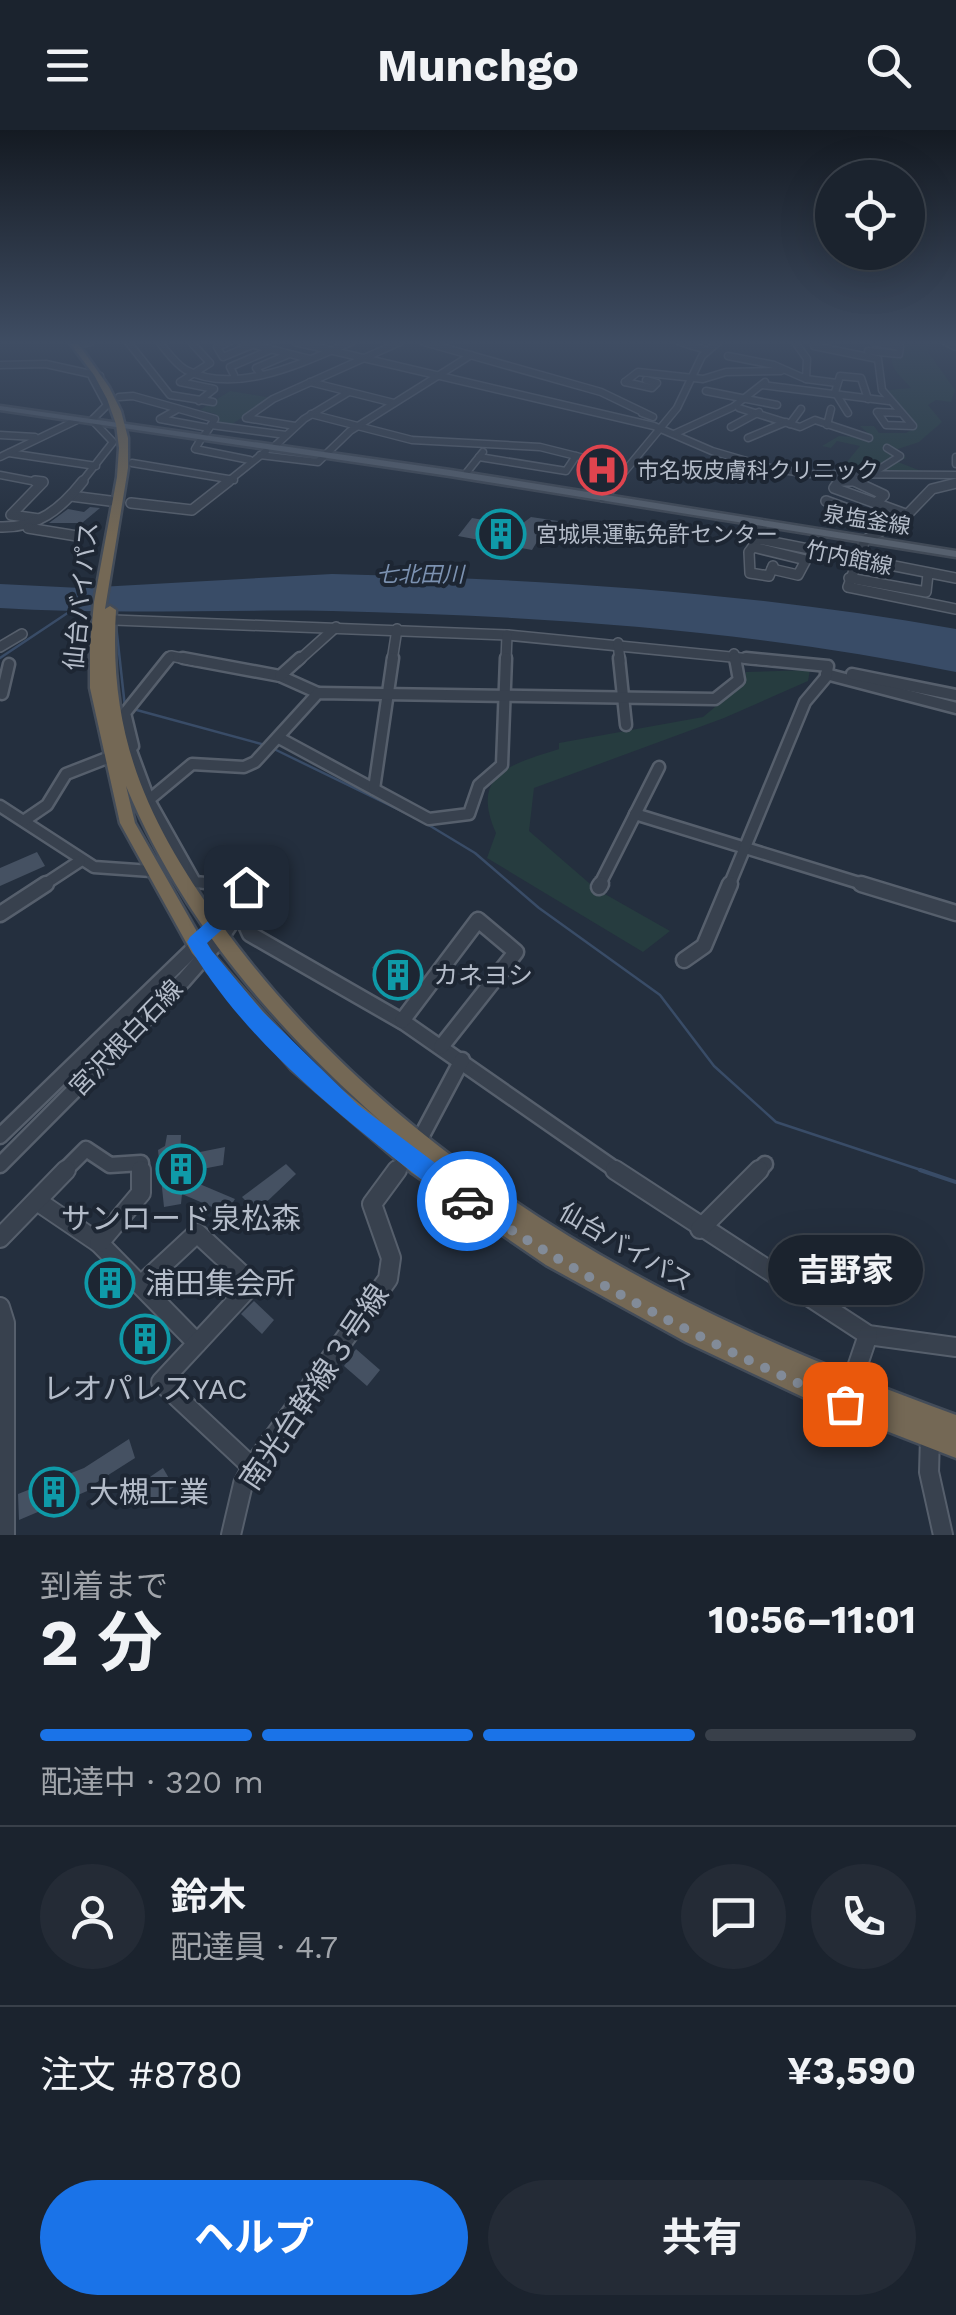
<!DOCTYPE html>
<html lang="ja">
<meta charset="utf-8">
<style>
:root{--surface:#1b232e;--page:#242b36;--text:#f1f3f6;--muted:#a0a4aa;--line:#39404a;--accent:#1a73e8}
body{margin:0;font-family:"Work Sans","Noto Sans JP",sans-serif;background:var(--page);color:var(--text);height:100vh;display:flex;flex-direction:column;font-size:38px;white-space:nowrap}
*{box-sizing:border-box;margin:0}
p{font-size:32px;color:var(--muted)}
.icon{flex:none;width:55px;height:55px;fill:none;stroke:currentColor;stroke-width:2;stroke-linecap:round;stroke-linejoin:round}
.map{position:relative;height:1405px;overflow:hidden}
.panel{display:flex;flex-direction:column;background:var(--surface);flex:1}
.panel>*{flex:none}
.fabs{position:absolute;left:815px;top:30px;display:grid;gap:20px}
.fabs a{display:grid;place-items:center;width:110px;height:110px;border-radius:50%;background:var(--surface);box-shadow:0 10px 40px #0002,0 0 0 2px var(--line);font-size:50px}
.pin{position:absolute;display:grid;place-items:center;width:85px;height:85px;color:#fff;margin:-42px;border-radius:20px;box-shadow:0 5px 15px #0006}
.courier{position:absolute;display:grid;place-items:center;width:100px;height:100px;margin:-50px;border:8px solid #1a73e8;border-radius:50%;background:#fff;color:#222;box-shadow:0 2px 12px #0007}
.bubble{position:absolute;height:70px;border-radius:35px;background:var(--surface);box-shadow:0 10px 40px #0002,0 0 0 2px var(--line);font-size:32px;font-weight:700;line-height:70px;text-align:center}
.overview em{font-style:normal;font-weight:700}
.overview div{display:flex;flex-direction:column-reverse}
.overview{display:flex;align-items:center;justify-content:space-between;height:170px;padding:0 40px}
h1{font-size:65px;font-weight:700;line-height:75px}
.bar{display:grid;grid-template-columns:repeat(4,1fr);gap:15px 10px;align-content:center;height:120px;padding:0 40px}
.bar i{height:12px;border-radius:8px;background:var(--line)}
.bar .on{background:var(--accent)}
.bar p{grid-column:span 4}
.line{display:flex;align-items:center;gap:25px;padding:0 40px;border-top:2px solid var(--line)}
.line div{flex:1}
.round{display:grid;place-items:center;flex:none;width:105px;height:105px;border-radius:52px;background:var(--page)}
.button{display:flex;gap:20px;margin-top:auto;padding:20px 40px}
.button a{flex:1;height:115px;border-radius:60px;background:var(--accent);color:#fff;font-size:40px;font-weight:700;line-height:115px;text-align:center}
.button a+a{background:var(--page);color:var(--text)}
header{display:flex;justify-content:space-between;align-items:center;height:130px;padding:0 40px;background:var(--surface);font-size:45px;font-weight:700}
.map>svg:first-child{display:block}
</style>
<header><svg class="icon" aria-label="menu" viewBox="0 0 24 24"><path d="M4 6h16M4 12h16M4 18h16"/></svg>Munchgo<svg class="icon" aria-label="search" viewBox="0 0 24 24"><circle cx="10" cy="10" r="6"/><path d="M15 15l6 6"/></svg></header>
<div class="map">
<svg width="956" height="1405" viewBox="0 0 956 1405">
<rect width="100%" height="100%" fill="#242f3e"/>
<g fill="#263c3f">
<path d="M 881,212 L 932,212 L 928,222 L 955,260 L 951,272 L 936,270 L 928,275 L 942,292 L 919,312 L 895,320 L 906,328 L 898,332 L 926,343 L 857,343 L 854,334 L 847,332 L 860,316 L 837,311 L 831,318 L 822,316 L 839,306 L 873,308 L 860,296 L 874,296 L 879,303 L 906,303 L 918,296 L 894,277 L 888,260 L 911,258 C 902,247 890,240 892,225 L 902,225 L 903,217 Z"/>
<polygon points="230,261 272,268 229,296 215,293 216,284 200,280"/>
<path d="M 810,540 L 808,551 L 724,588 L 534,658 L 529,701 L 596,759 L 670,801 L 643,822 L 487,728 L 496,703 C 470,644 509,635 559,619 L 559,613 L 703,587 L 745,552 L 746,542 Z"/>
</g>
<path fill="#394c67" d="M 332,444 C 542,449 749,462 956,499 L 956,542 C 750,500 542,486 332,481 C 221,479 111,485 0,478 L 0,454 L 81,458 Z"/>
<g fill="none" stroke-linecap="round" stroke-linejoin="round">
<g stroke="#394c67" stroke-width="2.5">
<polyline points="116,495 125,577"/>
<polyline points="0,528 69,482"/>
<polyline points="133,579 265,615"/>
<polyline points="272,618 422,691 475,723 539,778 660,865 714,936 776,992 927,1042"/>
</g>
<polyline stroke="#394c67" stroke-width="4" points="920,1040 956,1052"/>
</g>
<g fill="#455162">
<polygon points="90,377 100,378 82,393 49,393 68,379 84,382"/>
<polygon points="531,387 558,391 545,412 538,410 532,420 458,406 472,388 519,396"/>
<polygon points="37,722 45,736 0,756 0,738"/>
<polygon points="381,826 413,838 403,852 372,838"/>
<polygon points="167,1005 181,1005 180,1026 225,1017 223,1035 176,1044 235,1069 226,1083 182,1064 181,1074 164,1077 158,1020 165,1016"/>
<polygon points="286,1034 296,1044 256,1082 242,1067"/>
<polygon points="105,1137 126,1158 112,1171 92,1150"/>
<polygon points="254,1171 274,1190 262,1204 241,1184"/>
<polygon points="137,1186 168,1217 154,1232 123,1200"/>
<polygon points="356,1219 380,1240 367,1256 344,1236"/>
<polygon points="129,1309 135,1328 91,1356 92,1359 19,1390 18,1364 84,1338"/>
<polygon points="163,1338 174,1357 152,1371 144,1351"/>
</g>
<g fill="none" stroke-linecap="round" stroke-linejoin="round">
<g stroke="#565f6c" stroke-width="9">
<g id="minor-far4">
<polyline points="128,212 170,265 213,272"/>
<path d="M 159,212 C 167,221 175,234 186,240 C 236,266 304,232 351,212"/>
<polyline points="191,212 210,233 180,252 214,259 199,271"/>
<polyline points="229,212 217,217 223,227 252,215"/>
<polyline points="242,212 310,229"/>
<polyline points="295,212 654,296 712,321 774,339 811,344 956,345"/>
<polyline points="424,212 601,262 653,287 642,283"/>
<polyline points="680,212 706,220"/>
<polyline points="946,212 956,217"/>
<polyline points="81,214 90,212"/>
<polyline points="814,216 878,229 882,260 913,296 886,295 877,282 900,283"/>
<polyline points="868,221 899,224 900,217 873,212"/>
<polyline points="728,226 774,235 806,249 807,229 795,212"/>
<polyline points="0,235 46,234 100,246"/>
<polyline points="260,243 256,238 287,225"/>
<polyline points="234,245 230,237 270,220"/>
<polyline points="92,247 107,275 92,290"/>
<polyline points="806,249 837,253"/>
<polyline points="310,252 394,273"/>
<polyline points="625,252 638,242 703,249 726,242 781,241"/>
<polyline points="625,252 652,258 657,253 646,250"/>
<polyline points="762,255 889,271"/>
<polyline points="706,261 777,275"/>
<polyline points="119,267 133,266 215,289 204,306"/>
<polyline points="739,278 800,297 815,290 869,308"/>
<polyline points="176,280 160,289 209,298"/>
<polyline points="848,283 835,262 840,246 861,248 868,269"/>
<polyline points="311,284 412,310 540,317 620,337"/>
<polyline points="790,294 801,279"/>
<polyline points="211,295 286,305"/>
<polyline points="827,295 831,279"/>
<polyline points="295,296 246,288 273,269 400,212"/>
<polyline points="731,297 759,282"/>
<polyline points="674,304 733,277 765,252"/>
<polyline points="0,305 35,307"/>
<polyline points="748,308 786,292"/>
<polyline points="201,309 195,319 250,330"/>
<polyline points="276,315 304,289 349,262"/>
<polyline points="9,323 96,336"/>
<polyline points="260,325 318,332 350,301 471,225"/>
<polyline points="0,327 77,290"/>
<polyline points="479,327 566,341 576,326"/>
<polyline points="956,327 956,334"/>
<polyline points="132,333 234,350"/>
<polyline points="467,342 483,322"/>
<polyline points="0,345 42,353"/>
<polyline points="870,345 900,326 887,318"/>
<polyline points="854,351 859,353"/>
<polyline points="81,353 113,312 95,293"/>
<polyline points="226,353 266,321"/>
<polyline points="615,353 677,278 702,226 718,212"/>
<polyline points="837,353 852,351"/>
</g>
</g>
<g stroke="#565f6c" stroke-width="12">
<g id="minor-far3">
<polyline points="35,351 43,352 11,385 39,389"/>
<polyline points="852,351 839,351 834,358 908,385"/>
<polyline points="854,351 884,365 876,373"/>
<polyline points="956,353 932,359 903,389 865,410 848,457 956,479"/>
<polyline points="71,366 110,371"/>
<polyline points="603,367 617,351"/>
<polyline points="826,371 892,395"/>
<polyline points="131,373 192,380 229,351"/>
<polyline points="763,394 758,409 956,448"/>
<path d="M 0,397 C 37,398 60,380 83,351"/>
<polyline points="28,398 77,406"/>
<polyline points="755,414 749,422 750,443 769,446 773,436"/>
<polyline points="753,417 806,430 798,445 772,439"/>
<polyline points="849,448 926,462 928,444"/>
<polyline points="114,490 507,505 772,531"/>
<polyline points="618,513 620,531"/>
<polyline points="0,517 22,504"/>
<polyline points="734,524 735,531"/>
<polyline points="167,531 171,526 196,531"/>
<polyline points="298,531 336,497"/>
<polyline points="392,531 397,499"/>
<polyline points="506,531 507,505"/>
</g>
</g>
<g stroke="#565f6c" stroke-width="15">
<g id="minor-far2">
<polyline points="183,528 280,546 318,563"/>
<polyline points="619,528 626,595"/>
<polyline points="826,544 956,578"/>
<polyline points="852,544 956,565"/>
<polyline points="280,546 300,528"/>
<polyline points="2,564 9,534"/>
<polyline points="279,608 429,689 469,684 479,655 502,635 506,528"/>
<polyline points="130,618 150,672 195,752 236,756"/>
<polyline points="128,619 133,616 125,583 169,528"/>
<polyline points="374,659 393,528"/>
<polyline points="144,674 192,634 244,637 255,632 318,563 715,569 739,550 735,528"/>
<polyline points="0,676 94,737 151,741"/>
<polyline points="635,684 869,756"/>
<polyline points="25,690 47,675 66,644 107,628"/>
<polyline points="42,756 80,731"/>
<polyline points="246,756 261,743 279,751 278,756"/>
<polyline points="255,756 270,751"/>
<polyline points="599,756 659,637"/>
<polyline points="729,756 805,572 826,547 828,536 746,528"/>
</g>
</g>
<g stroke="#565f6c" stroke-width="19">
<g id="minor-far1">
<polyline points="211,754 247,754"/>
<polyline points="278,754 245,793 250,804 405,893 619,1042"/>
<polyline points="861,754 956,783"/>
<polyline points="599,757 601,754"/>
<polyline points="0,784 46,754"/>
<polyline points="684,830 704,816 730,754"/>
<polyline points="402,891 478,790 516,822 441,917"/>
<polyline points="0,1006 238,776 245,757"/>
<polyline points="0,1035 184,850 219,810 258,754"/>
<polyline points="63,1042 86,1019 110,1035 141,1033 141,1042"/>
<polyline points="396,1042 419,1011 462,930"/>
<polyline points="757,1042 765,1034"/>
</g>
</g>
<g stroke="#565f6c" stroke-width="22">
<g id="minor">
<polyline points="615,1040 868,1205 956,1217"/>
<polyline points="37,1071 99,1113 197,1213"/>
<polyline points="700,1099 759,1040"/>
<polyline points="0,1108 66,1040"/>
<polyline points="99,1113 141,1063 141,1040"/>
<polyline points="141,1155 197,1103 252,1154 161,1252 252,1337"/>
<polyline points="0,1177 5,1193 5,1405"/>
<polyline points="850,1258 868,1205"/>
<polyline points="930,1307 929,1342 943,1405"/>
<polyline points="231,1405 243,1354 252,1337 388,1149 391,1128 372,1074 397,1040"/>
</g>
</g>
<g stroke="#414a57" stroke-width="5">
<polygon id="major" points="0,276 450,340 956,421 956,427 450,346 0,280"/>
</g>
<g stroke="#434c59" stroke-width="5">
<path id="highway" d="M 69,212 L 77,212 L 109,257 L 121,281 L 128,308 L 128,338 L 105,479 L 110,476 L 116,480 C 108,607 148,693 221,794 C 350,973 546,1109 746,1200 C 815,1232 885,1259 956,1285 L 956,1328 L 822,1276 L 686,1212 L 546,1135 L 412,1043 L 291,939 L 192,823 L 120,693 L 90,558 L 90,515 L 94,472 L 117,347 L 119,318 L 116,294 L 107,269 L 94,245 ZM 126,656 C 182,791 276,899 384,994 L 304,928 L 204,814 L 135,693 Z"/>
</g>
<use href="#minor-far4" stroke="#38414e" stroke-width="6"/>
<use href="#minor-far3" stroke="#38414e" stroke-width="9"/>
<use href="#minor-far2" stroke="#38414e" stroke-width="10"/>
<use href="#minor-far1" stroke="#38414e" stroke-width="14"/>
<use href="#minor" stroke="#38414e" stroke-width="18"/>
<use href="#major" fill="#56606e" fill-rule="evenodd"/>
<use href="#highway" fill="#746855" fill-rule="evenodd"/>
</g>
<linearGradient id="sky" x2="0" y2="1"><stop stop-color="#141a22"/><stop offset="0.52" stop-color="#3f4d63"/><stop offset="1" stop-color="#3f4d63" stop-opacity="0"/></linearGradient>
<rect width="956" height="409" fill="url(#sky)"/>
<path fill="#1a73e8" d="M 246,750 L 254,757 L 248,776 L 207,813 L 212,821 L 263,882 L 358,975 L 475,1063 L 475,1078 L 459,1078 C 364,1005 247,919 187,812 L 190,807 L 234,768 L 239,752 Z"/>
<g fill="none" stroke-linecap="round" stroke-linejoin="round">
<path stroke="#828b98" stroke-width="10" stroke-dasharray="0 18" d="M 467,1071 C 587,1152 712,1216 845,1274"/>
</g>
<defs>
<g id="hospital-ring" transform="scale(2.5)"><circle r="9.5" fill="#1d2633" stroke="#e0444e" stroke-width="1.5"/><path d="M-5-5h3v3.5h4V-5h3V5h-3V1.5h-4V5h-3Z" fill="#e0444e"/></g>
<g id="building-ring" transform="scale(2.5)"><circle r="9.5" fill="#1d2633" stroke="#0f9aa8" stroke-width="1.5"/><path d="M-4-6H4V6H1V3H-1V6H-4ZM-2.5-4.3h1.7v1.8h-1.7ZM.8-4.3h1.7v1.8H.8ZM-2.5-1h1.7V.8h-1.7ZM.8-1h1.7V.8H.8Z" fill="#0f9aa8"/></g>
</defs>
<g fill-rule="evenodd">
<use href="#hospital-ring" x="602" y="340"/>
<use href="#building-ring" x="501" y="404"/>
<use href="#building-ring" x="398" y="845"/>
<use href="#building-ring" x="181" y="1039"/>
<use href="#building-ring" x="110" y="1153"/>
<use href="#building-ring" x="145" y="1209"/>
<use href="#building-ring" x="54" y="1362"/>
</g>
<g text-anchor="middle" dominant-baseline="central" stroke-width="8" stroke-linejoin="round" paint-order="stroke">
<g font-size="22" fill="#b4bcc9" stroke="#1d2633" text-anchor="start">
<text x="637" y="340">市名坂皮膚科クリニック</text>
<text x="536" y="404">宮城県運転免許センター</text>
</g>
<g font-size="22" fill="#b4bcc9" stroke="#1d2633">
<text transform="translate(867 390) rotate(9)">泉塩釜線</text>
<text transform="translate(849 428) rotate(12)">竹内館線</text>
</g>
<g font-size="22" font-style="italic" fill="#7c92b1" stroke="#1d2633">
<text x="420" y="444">七北田川</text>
</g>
<g font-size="25" fill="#b4bcc9" stroke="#1d2633">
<text transform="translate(81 466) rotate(-84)">仙台バイパス</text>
<text transform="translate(126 908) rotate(-46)">宮沢根白石線</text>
<text transform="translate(626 1117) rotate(30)">仙台バイパス</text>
</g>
<g font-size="25" fill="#b4bcc9" stroke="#1d2633" text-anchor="start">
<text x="433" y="845">カネヨシ</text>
</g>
<g font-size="30" fill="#b4bcc9" stroke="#1d2633">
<text x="181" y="1088">サンロード泉松森</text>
<text x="145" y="1153" text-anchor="start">浦田集会所</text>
<text x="145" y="1258">レオパレスYAC</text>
<text x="89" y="1362" text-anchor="start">大槻工業</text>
</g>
<g font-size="30" fill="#b4bcc9" stroke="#1d2633">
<text transform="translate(314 1257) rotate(-56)">南光台幹線３号線</text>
</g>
</g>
</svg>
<div class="fabs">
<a><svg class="icon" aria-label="locate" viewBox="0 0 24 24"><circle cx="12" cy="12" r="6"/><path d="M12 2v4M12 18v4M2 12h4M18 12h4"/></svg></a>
</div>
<div class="pin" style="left:845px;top:1274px;background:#ea580c"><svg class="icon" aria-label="bag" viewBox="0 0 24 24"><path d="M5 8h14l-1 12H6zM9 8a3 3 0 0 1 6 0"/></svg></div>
<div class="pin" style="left:246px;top:757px;background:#1f2937"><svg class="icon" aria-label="home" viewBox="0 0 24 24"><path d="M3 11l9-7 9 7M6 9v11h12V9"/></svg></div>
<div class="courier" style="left:467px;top:1071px"><svg class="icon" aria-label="car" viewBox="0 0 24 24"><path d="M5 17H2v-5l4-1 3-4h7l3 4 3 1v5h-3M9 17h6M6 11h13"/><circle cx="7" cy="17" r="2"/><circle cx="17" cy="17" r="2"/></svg></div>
<div class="bubble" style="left:768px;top:1105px;width:155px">吉野家</div>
</div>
<section class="panel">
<div class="overview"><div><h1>2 分</h1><p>到着まで</p></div><em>10:56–11:01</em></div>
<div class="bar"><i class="on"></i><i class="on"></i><i class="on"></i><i></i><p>配達中 · 320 m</p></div>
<div class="line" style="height:180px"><a class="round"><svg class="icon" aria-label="person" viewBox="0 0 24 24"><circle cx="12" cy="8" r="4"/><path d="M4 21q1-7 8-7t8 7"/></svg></a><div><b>鈴木</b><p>配達員 · 4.7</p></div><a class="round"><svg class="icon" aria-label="chat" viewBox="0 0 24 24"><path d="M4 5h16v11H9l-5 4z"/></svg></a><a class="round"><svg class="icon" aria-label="phone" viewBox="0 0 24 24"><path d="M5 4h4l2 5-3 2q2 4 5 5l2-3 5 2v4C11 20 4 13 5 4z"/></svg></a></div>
<div class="line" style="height:130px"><div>注文 #8780</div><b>¥3,590</b></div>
<div class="button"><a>ヘルプ</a><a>共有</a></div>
</section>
